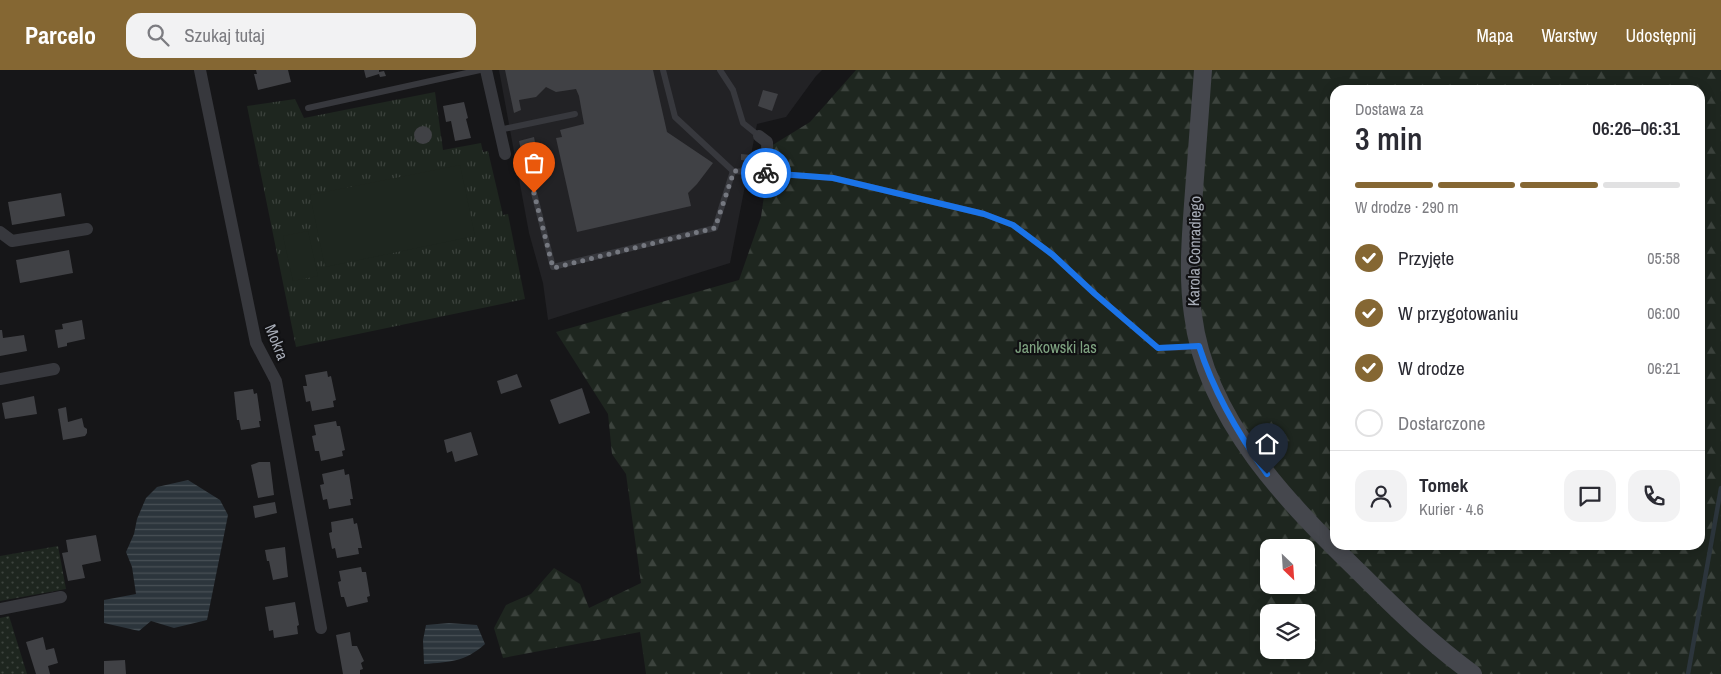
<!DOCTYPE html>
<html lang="pl">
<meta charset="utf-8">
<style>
:root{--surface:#fff;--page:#f2f2f3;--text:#2b2b33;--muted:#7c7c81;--line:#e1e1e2;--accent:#856733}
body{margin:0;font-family:"Archivo Narrow",sans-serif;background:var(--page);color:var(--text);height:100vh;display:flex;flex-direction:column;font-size:19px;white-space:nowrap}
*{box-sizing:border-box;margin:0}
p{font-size:16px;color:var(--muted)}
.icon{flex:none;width:28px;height:28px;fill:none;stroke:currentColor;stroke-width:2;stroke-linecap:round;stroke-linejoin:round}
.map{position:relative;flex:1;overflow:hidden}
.details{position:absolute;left:1330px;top:15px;width:375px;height:465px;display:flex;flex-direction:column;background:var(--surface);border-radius:15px;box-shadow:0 2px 12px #0003}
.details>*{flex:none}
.needle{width:32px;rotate:155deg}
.fabs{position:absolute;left:1260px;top:469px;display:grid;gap:10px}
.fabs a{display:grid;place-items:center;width:55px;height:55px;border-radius:10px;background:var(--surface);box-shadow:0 2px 12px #0003;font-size:25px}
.pin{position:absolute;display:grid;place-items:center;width:42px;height:42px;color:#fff;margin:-51px -21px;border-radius:50% 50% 50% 0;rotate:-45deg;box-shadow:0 0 5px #0007}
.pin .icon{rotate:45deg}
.courier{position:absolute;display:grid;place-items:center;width:50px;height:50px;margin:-25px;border:4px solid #1a73e8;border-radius:50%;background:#fff;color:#222;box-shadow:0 1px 6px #0007}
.head em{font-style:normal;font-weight:600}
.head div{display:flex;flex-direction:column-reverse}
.head{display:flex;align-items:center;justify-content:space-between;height:85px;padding:0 25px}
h1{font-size:32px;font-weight:600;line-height:38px}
.bar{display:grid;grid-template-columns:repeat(4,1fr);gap:8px 5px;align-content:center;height:60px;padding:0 25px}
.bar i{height:6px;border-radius:4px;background:var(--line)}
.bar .selected{background:var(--accent)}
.bar p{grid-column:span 4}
.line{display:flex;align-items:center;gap:12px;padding:0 25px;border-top:1px solid var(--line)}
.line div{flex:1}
.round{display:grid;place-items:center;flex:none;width:52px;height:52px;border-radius:15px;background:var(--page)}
ol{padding:0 25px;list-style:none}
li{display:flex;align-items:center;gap:15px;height:55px}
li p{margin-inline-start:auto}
li .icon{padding:5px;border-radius:50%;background:var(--accent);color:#fff;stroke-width:4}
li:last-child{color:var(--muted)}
li i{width:28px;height:28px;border:2px solid var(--line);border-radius:50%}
header{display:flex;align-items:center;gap:30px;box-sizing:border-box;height:70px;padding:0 25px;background:var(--accent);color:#fff}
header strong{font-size:24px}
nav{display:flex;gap:28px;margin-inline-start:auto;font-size:18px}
.search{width:350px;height:45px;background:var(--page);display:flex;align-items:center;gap:12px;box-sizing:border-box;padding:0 18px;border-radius:15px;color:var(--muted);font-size:19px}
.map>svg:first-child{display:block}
</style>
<header>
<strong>Parcelo</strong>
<div class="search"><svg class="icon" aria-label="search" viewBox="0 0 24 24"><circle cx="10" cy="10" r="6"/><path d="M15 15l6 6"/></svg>Szukaj tutaj</div>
<nav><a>Mapa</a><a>Warstwy</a><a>Udostępnij</a></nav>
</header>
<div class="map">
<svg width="1721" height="604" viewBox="0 0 1721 604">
<defs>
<pattern id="grass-dots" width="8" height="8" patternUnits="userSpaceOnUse" patternTransform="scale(1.25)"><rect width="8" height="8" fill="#1e261f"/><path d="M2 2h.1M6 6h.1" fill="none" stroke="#3c433d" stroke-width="1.8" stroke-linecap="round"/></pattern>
<pattern id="forest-firs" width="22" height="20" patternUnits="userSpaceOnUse" patternTransform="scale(1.25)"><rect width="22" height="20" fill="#1e261f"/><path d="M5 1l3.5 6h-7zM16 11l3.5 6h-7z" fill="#3c433d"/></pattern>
<pattern id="park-tufts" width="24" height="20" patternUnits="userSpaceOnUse" patternTransform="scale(1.25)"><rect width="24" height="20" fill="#1e261f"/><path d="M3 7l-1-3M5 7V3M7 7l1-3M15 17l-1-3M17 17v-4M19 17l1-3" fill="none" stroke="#3c433d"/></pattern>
<pattern id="water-rules" width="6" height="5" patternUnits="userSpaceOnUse" patternTransform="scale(1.25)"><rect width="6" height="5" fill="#2c353c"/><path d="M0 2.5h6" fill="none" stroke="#485056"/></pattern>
</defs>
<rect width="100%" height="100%" fill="#161618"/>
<polygon fill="#222225" points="499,0 822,0 816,6 786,47 757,54 730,193 548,250 543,213 529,163"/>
<g fill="url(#grass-dots)">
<polygon points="58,476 66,519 0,531 0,486"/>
<polygon points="9,546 27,604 0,604 0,548"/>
</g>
<path fill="url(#forest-firs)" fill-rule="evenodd" d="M 856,0 L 1721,0 L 1721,604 L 646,604 L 640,562 L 503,588 L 494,558 L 506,535 L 531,524 L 554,498 L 580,514 L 589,538 L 641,513 L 626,404 L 612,384 L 608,344 L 556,262 L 739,210 L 761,147 L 771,76 L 810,52 ZM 1335,20 L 1700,20 L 1700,475 L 1335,475 ZM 1269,478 L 1306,478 L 1306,515 L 1269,515 ZM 1269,542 L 1306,542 L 1306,580 L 1269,580 Z"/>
<polygon fill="url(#park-tufts)" points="435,22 443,80 481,73 483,82 488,81 503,145 508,144 525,229 296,277 247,36 295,29 304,48"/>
<g fill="#1e261f">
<polygon points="460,95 475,166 325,197 310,125"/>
<polygon points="308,161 318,206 293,211 283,166"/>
</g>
<g fill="url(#water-rules)">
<polygon points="188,410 220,430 228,445 207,550 174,558 151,551 139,561 104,553 104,530 136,524 132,497 126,482 134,464 137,449 146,428 157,417"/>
<path d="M 449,553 L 477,555 L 485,574 C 465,592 450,592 424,594 L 423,570 L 426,555 Z"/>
</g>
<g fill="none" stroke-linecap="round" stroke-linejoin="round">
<polyline stroke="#2c353c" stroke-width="4.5" points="1688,604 1721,418"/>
</g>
<g fill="#404145">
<polygon points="256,0 288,0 291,12 258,20 254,4 257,4"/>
<polygon points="364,0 379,0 379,2 384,1 386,6 380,7 379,4 366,8"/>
<polygon points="505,0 653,0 667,62 713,93 697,114 688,123 691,136 577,162 556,68 562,67 560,60 584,54 579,26 576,19 556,22 546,17 536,27 519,30 521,40 514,43"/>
<polygon points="763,20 778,24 772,41 758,36"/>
<polygon points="464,32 468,48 466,49 471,68 455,71 451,51 446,52 443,36"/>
<circle cx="423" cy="65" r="9"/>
<polygon points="534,67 538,88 528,112 519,71"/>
<polygon points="741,84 751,85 750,91 741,90"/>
<polygon points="61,123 65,146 12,155 8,132"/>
<polygon points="69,180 73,203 20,213 16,190"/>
<polygon points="82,250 85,269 67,273 67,276 58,278 55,260 63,259 62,254"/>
<polygon points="0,260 2,260 3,268 24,265 27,281 0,286"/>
<polygon points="327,301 328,307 331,306 336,330 333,331 334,337 312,341 310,331 306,332 303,316 307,316 305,305"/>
<polygon points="517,304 522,317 501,324 497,311"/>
<polygon points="582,318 590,343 559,354 550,330"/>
<polygon points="253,319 254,324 257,323 261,351 259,351 260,357 241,360 239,350 237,350 234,322"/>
<polygon points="34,326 37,344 5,349 2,333"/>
<polygon points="66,337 68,352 82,348 84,357 87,359 87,363 85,366 63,370 58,339"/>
<polygon points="336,351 337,356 340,356 345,380 342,381 343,386 321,391 319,381 315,381 312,366 316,365 314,355"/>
<polygon points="471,362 478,385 455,392 452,381 447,383 444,370"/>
<polygon points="259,392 270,392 274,425 258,428 251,395"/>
<polygon points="344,399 345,405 349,404 353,429 350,429 351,435 329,439 327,429 323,430 320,415 324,414 322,404"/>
<polygon points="275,432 277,443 255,448 253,436"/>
<polygon points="353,448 354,454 357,453 362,478 358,478 359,484 337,488 335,478 332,479 329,463 332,462 331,452"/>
<polygon points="96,465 101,491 82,495 85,508 68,511 62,483 68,482 66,470"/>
<polygon points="285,477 288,507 273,510 269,491 267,491 265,480"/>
<polygon points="361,497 362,502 366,502 370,526 367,527 368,532 347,537 344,527 341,527 338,512 341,511 339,501"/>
<polygon points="295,532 299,555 297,556 298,564 274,568 273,560 269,561 265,537"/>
<polygon points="350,562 352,576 357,576 364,591 361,593 363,599 360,600 360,604 343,604 336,565"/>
<polygon points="43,567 46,580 54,578 58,593 48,596 50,604 36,604 26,572"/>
<polygon points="125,590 126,604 104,604 104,591"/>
</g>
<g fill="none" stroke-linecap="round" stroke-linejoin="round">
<g stroke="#37383d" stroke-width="6">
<polyline points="663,0 675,47 733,101"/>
<polyline points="720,0 733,20 743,53 759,66"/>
<polyline points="308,38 480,0"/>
<polyline points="499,60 575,44"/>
<polyline points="534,123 553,197 715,158 733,101 833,108 984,144 1013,155 1053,185 1095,224 1158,278 1197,277"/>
</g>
<g stroke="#37383d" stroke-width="12">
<polyline points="200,0 256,273 276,311 321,558"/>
<polyline points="486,0 505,84"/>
<polyline points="759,66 767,72 768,103"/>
<polyline points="0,162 12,171 87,159"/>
<polyline points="0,309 54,299"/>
<polyline points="0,539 61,527"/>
</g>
<path stroke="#45474d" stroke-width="18" d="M 1203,0 C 1200,40 1197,80 1194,121 C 1191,162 1187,204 1193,245 C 1206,351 1290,435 1363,506 C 1398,541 1433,575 1473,604"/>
</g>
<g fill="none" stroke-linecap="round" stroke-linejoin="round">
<polyline stroke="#757880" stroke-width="5" stroke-dasharray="0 9" points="534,123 553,198 715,158 734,101 766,103"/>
<path stroke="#1a73e8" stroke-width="6" d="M 766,103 L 833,108 L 984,144 L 1013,155 L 1053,185 L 1095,224 L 1158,278 L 1199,276 C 1214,323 1238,364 1267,404"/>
</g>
<g text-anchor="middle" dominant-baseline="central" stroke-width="4.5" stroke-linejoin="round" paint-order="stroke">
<g font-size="16" fill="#a8adb8" stroke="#111113">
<text transform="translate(1194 181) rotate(-89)">Karola Conradiego</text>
<text transform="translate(277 272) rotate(68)">Mokra</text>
</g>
<g font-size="16" fill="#7fa381" stroke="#111113">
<text x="1056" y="277">Jankowski las</text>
</g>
</g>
</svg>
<div class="fabs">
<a><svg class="needle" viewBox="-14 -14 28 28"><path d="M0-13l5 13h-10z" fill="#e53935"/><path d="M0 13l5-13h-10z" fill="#7c7c81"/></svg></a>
<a><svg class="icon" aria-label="layers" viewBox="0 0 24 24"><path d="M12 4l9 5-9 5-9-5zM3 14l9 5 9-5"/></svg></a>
</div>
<div class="pin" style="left:534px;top:123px;background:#ea580c"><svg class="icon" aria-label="bag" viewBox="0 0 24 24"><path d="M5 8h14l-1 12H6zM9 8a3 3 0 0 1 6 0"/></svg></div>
<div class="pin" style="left:1267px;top:404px;background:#1f2937"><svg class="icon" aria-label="home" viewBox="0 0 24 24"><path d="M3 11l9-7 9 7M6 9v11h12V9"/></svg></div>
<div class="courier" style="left:766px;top:103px"><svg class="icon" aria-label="bike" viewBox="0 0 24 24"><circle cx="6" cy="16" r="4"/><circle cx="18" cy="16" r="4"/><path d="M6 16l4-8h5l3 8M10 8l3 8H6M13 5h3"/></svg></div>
<section class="details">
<div class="head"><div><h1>3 min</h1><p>Dostawa za</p></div><em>06:26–06:31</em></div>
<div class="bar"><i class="selected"></i><i class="selected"></i><i class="selected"></i><i></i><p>W drodze · 290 m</p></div>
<ol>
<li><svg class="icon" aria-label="check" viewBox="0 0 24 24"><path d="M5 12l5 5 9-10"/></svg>Przyjęte<p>05:58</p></li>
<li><svg class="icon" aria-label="check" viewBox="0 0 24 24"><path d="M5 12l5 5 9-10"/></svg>W przygotowaniu<p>06:00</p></li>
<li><svg class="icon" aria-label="check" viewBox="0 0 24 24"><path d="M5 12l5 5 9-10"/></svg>W drodze<p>06:21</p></li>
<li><i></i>Dostarczone</li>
</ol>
<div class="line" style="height:90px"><a class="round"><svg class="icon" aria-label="person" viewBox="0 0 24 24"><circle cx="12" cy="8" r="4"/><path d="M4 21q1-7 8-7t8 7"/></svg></a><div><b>Tomek</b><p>Kurier · 4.6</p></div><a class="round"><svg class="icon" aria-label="chat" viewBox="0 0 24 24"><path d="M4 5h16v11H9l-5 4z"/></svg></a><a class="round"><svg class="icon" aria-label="phone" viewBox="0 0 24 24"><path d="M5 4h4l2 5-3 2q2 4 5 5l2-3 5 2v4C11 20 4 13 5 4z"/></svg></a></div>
</section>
</div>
